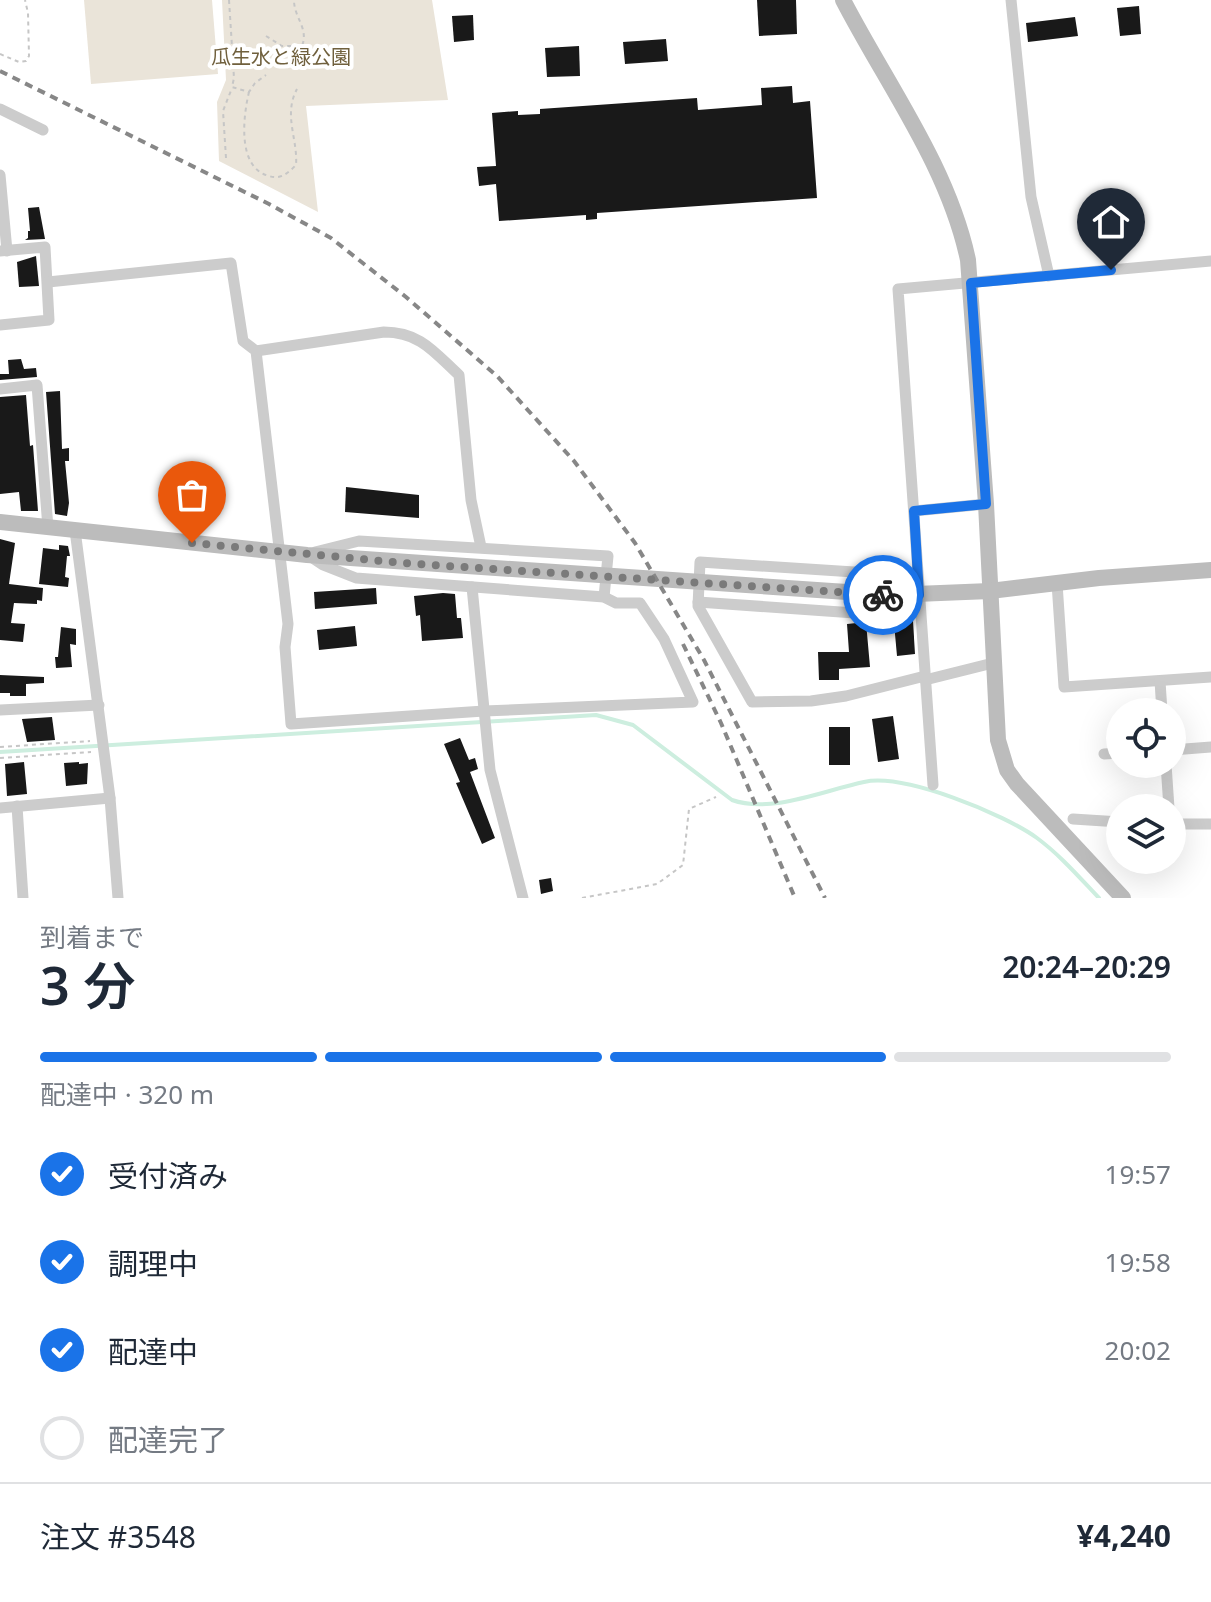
<!DOCTYPE html>
<html lang="ja">
<meta charset="utf-8">
<style>
:root{--surface:#fff;--page:#f2f2f3;--text:#1f2937;--muted:#747a83;--line:#e0e1e3;--accent:#1a73e8}
body{margin:0;font-family:"Noto Sans","Noto Sans JP",sans-serif;background:var(--page);color:var(--text);height:100vh;display:flex;flex-direction:column;font-size:30px;white-space:nowrap}
*{box-sizing:border-box;margin:0}
p{font-size:26px;color:var(--muted)}
.icon{flex:none;width:44px;height:44px;fill:none;stroke:currentColor;stroke-width:2;stroke-linecap:round;stroke-linejoin:round}
.map{position:relative;height:898px;overflow:hidden}
.side{display:flex;flex-direction:column;background:var(--surface);flex:1}
.side>*{flex:none}
.fabs{position:absolute;left:1106px;top:698px;display:grid;gap:16px}
.fabs a{display:grid;place-items:center;width:80px;height:80px;border-radius:50%;background:var(--surface);box-shadow:0 8px 32px #0002;font-size:40px}
.pin{position:absolute;display:grid;place-items:center;width:68px;height:68px;color:#fff;margin:-82px -34px;border-radius:50% 50% 50% 0;rotate:-45deg;box-shadow:0 0 8px #0007}
.pin .icon{rotate:45deg}
.courier{position:absolute;display:grid;place-items:center;width:80px;height:80px;margin:-40px;border:6px solid #1a73e8;border-radius:50%;background:#fff;color:#222;box-shadow:0 2px 10px #0007}
.headline em{font-style:normal;font-weight:600}
.headline div{display:flex;flex-direction:column-reverse}
.headline{display:flex;align-items:center;justify-content:space-between;height:136px;padding:0 40px}
h1{font-size:52px;font-weight:600;line-height:60px}
.bar{display:grid;grid-template-columns:repeat(4,1fr);gap:12px 8px;align-content:center;height:96px;padding:0 40px}
.bar i{height:10px;border-radius:6px;background:var(--line)}
.bar .on{background:var(--accent)}
.bar p{grid-column:span 4}
.line{display:flex;align-items:center;gap:20px;padding:0 40px;border-top:2px solid var(--line)}
.line div{flex:1}
ol{padding:0 40px;list-style:none}
li{display:flex;align-items:center;gap:24px;height:88px}
li p{margin-inline-start:auto}
li .icon{padding:8px;border-radius:50%;background:var(--accent);color:#fff;stroke-width:4}
li:last-child{color:var(--muted)}
li i{width:44px;height:44px;border:4px solid var(--line);border-radius:50%}
.map>svg:first-child{display:block}
</style>
<div class="map">
<svg width="1211" height="898" viewBox="0 0 1211 898">
<rect width="100%" height="100%" fill="#fff"/>
<g fill="#eae4d9">
<polygon points="84,0 212,0 218,74 91,84"/>
<polygon points="222,0 432,0 448,100 306,106 318,212 219,161 217,102 226,80"/>
</g>
<g fill="none" stroke-linecap="round" stroke-linejoin="round">
<path stroke="#cdeedf" stroke-width="4" d="M 0,752 L 596,715 L 633,725 L 732,800 C 771,814 825,790 864,782 C 904,773 1004,814 1037,838 C 1060,855 1079,877 1099,898"/>
</g>
<g fill="#191919">
<polygon points="757,0 796,0 797,34 759,36"/>
<polygon points="1139,6 1141,34 1120,36 1117,8"/>
<polygon points="473,15 474,40 454,42 452,16"/>
<polygon points="1075,17 1078,36 1028,42 1026,23"/>
<polygon points="666,39 668,61 625,64 623,42"/>
<polygon points="579,46 580,76 547,77 545,48"/>
<polygon points="792,86 793,103 810,101 817,198 597,213 597,219 586,220 586,215 499,221 496,184 479,186 477,167 496,166 492,113 518,111 518,115 540,114 540,109 697,98 698,110 762,105 761,88"/>
<polygon points="39,207 45,239 25,240 28,238 28,231 30,231 28,208"/>
<polygon points="36,256 39,286 19,287 17,262"/>
<polygon points="21,359 24,369 36,368 37,377 0,380 0,374 9,374 8,360"/>
<polygon points="60,391 62,449 69,448 69,461 65,461 69,503 67,516 55,514 46,392"/>
<polygon points="26,395 30,446 33,445 38,511 21,511 19,492 0,494 0,397"/>
<polygon points="346,487 419,495 419,518 345,512"/>
<polygon points="0,539 15,543 9,584 43,588 42,601 37,600 37,604 14,603 11,623 25,624 23,642 0,640"/>
<polygon points="59,545 68,546 70,556 67,556 65,577 69,578 68,587 39,584 43,548 59,550"/>
<polygon points="376,588 377,604 315,609 314,592"/>
<polygon points="443,593 455,594 457,618 461,618 463,638 422,641 420,615 416,616 414,596"/>
<polygon points="913,621 915,654 897,656 894,623"/>
<polygon points="866,622 870,667 839,669 839,680 819,680 818,652 849,652 847,624"/>
<polygon points="355,626 357,646 319,650 317,630"/>
<polygon points="61,627 76,629 76,645 70,644 72,667 56,668 55,657 58,657"/>
<polygon points="0,675 44,677 44,683 26,684 26,696 10,696 10,693 0,693"/>
<polygon points="893,716 899,759 878,762 872,719"/>
<polygon points="52,717 55,740 27,742 22,719"/>
<rect x="829" y="727" width="21" height="38"/>
<polygon points="460,738 469,760 475,758 478,769 470,772 495,838 482,844 456,783 460,782 444,744"/>
<polygon points="24,762 27,794 7,796 5,764"/>
<polygon points="79,762 79,764 88,763 87,784 66,786 64,763"/>
<polygon points="551,878 553,891 541,894 539,880"/>
</g>
<g fill="none" stroke-linecap="round" stroke-linejoin="round">
<g stroke="#c6c6c6" stroke-width="2" stroke-dasharray="4 4" stroke-linecap="butt">
<polyline points="229,0 234,78 232,87 249,92 255,83 266,75"/>
<path d="M 266,36 L 282,46 L 302,46 C 309,28 294,18 294,0"/>
<polyline points="0,54 19,62 26,61 29,56 28,13 25,0"/>
<path d="M 249,92 C 243,117 237,168 269,176 C 281,180 288,173 296,165 C 298,139 283,115 297,89"/>
<polyline points="226,158 223,111 232,88"/>
<polyline points="0,747 90,741"/>
<polyline points="0,758 91,752"/>
<polyline points="582,898 657,884 683,865 689,809 716,797"/>
</g>
<g stroke="#ccc" stroke-width="11">
<polyline points="1011,0 1031,197 1049,276"/>
<polyline points="0,109 43,130"/>
<polyline points="0,175 7,251"/>
<polyline points="0,251 45,247 49,320 0,325"/>
<polyline points="48,282 231,263 243,341 256,351 288,624 285,647 291,724 484,711 693,702 664,639 640,603 616,603 604,597 356,578 323,565 311,557"/>
<path d="M 256,351 L 384,332 C 420,332 434,352 459,375 L 471,500 L 481,547"/>
<polyline points="0,389 37,385 48,528"/>
<polyline points="914,511 986,504"/>
<polyline points="75,530 110,798 118,898"/>
<polyline points="315,552 359,541 608,556 604,597"/>
<polyline points="1057,583 1064,687 1211,677"/>
<polyline points="472,587 490,770 523,898"/>
<polyline points="919,595 902,581 885,574 700,562 698,606 752,702 811,701 846,696 925,676"/>
<polyline points="698,602 869,614 909,597"/>
<polyline points="925,680 993,663"/>
<polyline points="1160,681 1162,712"/>
<polyline points="0,710 99,705"/>
<polyline points="1172,750 1211,747"/>
<polyline points="1104,754 1120,753"/>
<polyline points="1166,764 1169,808"/>
<polyline points="933,785 898,289 1211,261"/>
<polyline points="17,806 23,898"/>
<polyline points="0,808 110,798"/>
<polyline points="1073,819 1120,822"/>
<polyline points="1172,824 1211,824"/>
</g>
<g stroke="#bcbcbc" stroke-width="16">
<path d="M 843,0 C 887,85 948,166 968,260 L 986,504 L 998,740 L 1007,770 L 1017,784 L 1123,898"/>
<polyline points="0,522 307,555 891,595 990,591 1099,578 1211,570"/>
</g>
<g stroke="#878787" stroke-width="4" stroke-dasharray="8 6" stroke-linecap="butt">
<polyline points="0,71 269,204 331,238 406,297 497,376 574,461 635,543 704,660 825,898"/>
<polyline points="683,644 721,723 795,898"/>
</g>
</g>
<g fill="none" stroke-linecap="round" stroke-linejoin="round">
<polyline stroke="#7a7a7a" stroke-width="8" stroke-dasharray="0 14.4" points="192,543 403,563 883,595"/>
<polyline stroke="#1a73e8" stroke-width="10" points="883,595 919,595 914,511 986,504 971,283 1111,270"/>
</g>
<g text-anchor="middle" dominant-baseline="central" stroke-width="8" stroke-linejoin="round" paint-order="stroke">
<g font-size="20" fill="#70603d" stroke="#fff">
<text x="281" y="56">瓜生水と緑公園</text>
</g>
</g>
</svg>
<div class="fabs">
<a><svg class="icon" aria-label="locate" viewBox="0 0 24 24"><circle cx="12" cy="12" r="6"/><path d="M12 2v4M12 18v4M2 12h4M18 12h4"/></svg></a>
<a><svg class="icon" aria-label="layers" viewBox="0 0 24 24"><path d="M12 4l9 5-9 5-9-5zM3 14l9 5 9-5"/></svg></a>
</div>
<div class="pin" style="left:192px;top:543px;background:#ea580c"><svg class="icon" aria-label="bag" viewBox="0 0 24 24"><path d="M5 8h14l-1 12H6zM9 8a3 3 0 0 1 6 0"/></svg></div>
<div class="pin" style="left:1111px;top:270px;background:#1f2937"><svg class="icon" aria-label="home" viewBox="0 0 24 24"><path d="M3 11l9-7 9 7M6 9v11h12V9"/></svg></div>
<div class="courier" style="left:883px;top:595px"><svg class="icon" aria-label="bike" viewBox="0 0 24 24"><circle cx="6" cy="16" r="4"/><circle cx="18" cy="16" r="4"/><path d="M6 16l4-8h5l3 8M10 8l3 8H6M13 5h3"/></svg></div>
</div>
<section class="side">
<div class="headline"><div><h1>3 分</h1><p>到着まで</p></div><em>20:24–20:29</em></div>
<div class="bar"><i class="on"></i><i class="on"></i><i class="on"></i><i></i><p>配達中 · 320 m</p></div>
<ol>
<li><svg class="icon" aria-label="check" viewBox="0 0 24 24"><path d="M5 12l5 5 9-10"/></svg>受付済み<p>19:57</p></li>
<li><svg class="icon" aria-label="check" viewBox="0 0 24 24"><path d="M5 12l5 5 9-10"/></svg>調理中<p>19:58</p></li>
<li><svg class="icon" aria-label="check" viewBox="0 0 24 24"><path d="M5 12l5 5 9-10"/></svg>配達中<p>20:02</p></li>
<li><i></i>配達完了</li>
</ol>
<div class="line" style="height:104px"><div>注文 #3548</div><b>¥4,240</b></div>
</section>
